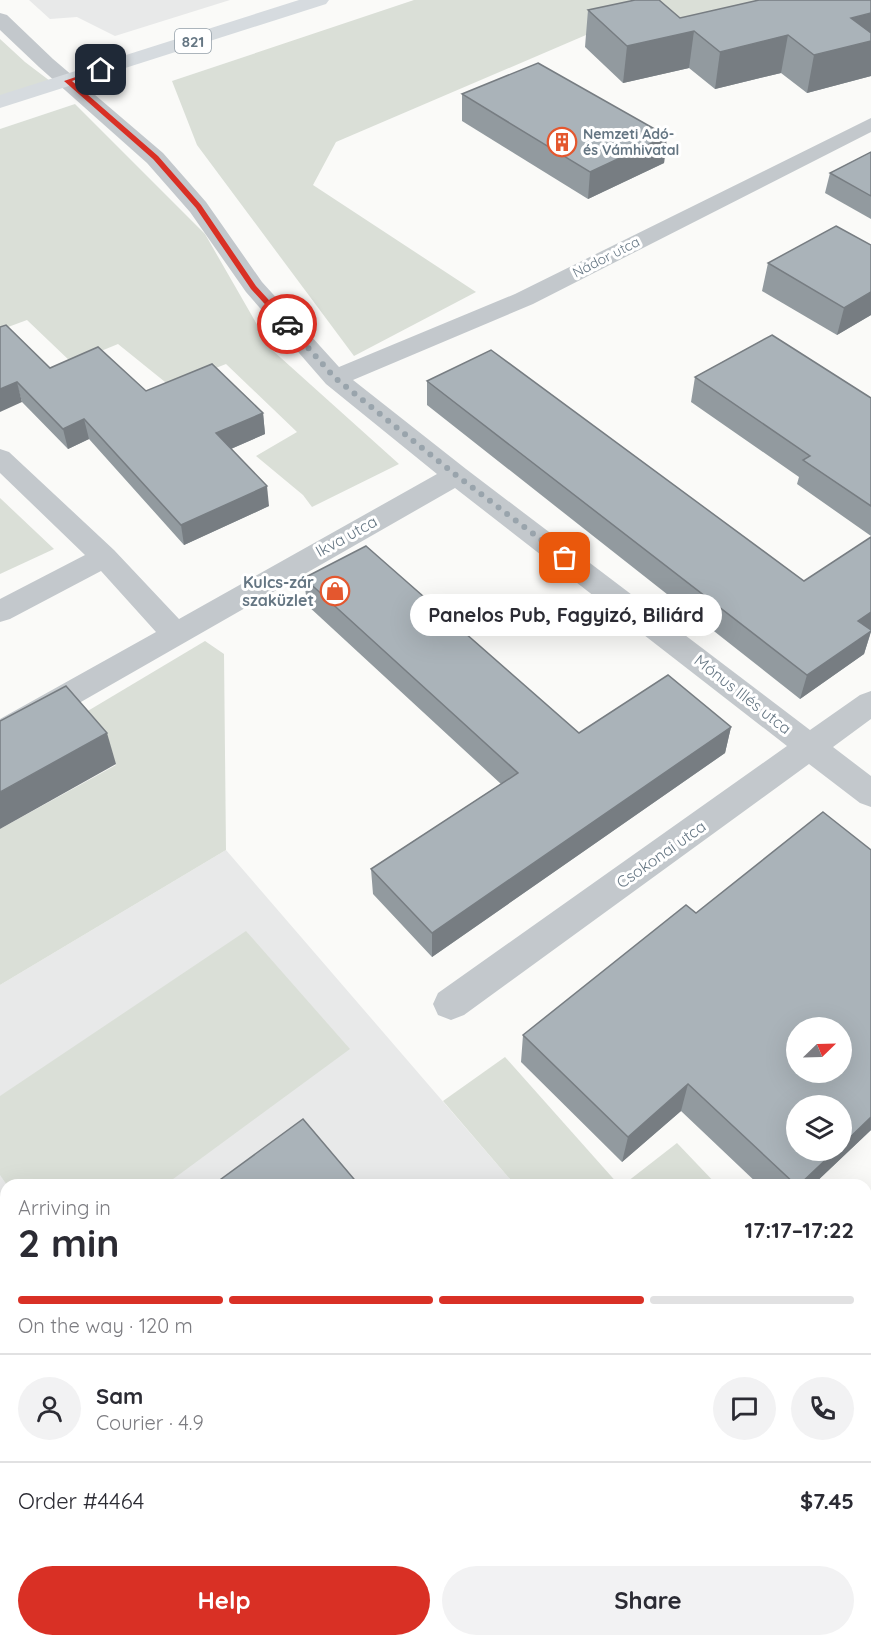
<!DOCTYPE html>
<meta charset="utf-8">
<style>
:root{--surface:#fff;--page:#f2f2f3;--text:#2b2b33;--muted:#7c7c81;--line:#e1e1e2;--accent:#d93025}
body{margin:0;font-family:Quicksand,sans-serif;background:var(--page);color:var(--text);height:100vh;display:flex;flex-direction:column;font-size:22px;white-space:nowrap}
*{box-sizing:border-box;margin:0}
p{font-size:20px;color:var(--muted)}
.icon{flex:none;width:33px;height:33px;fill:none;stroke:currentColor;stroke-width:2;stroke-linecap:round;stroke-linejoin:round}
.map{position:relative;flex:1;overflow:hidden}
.details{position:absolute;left:0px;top:1179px;width:872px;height:468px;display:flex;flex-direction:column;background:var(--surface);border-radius:18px 18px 0 0;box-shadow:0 6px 24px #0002}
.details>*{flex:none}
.needle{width:39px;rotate:67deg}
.buttons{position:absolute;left:786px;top:1017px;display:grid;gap:12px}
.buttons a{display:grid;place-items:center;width:66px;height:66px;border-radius:50%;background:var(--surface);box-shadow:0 6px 24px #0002;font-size:30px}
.pin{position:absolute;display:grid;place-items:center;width:51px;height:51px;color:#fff;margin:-26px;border-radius:12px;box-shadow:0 3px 9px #0006}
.courier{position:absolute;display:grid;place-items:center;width:60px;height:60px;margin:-30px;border:4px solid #d93025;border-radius:50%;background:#fff;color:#222;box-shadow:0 2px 8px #0007}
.bubble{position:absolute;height:42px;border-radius:21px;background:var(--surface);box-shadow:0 6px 24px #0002;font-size:20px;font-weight:700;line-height:42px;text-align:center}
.summary em{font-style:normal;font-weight:700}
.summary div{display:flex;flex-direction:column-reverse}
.summary{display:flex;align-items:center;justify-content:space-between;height:102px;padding:0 18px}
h1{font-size:39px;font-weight:700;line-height:45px}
.bar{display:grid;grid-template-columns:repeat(4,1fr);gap:9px 6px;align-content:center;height:72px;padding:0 18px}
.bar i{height:8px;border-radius:4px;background:var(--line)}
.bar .active{background:var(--accent)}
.bar p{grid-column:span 4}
.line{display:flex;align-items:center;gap:15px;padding:0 18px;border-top:2px solid var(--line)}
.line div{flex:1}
.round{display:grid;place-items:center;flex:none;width:63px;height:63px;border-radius:32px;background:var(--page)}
.primary-button{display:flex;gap:12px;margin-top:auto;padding:12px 18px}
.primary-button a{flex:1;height:69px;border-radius:36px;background:var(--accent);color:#fff;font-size:24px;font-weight:700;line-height:69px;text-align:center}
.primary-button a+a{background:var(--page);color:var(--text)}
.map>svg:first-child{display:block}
</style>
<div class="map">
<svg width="871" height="1647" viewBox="0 0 871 1647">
<rect width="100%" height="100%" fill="#fafaf8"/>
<g fill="#e8e9e9">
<polygon points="29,0 230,0 115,36 77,17 50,19"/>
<polygon points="226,850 515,1185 6,1185 6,1641 866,1641 866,1591 871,1597 871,1647 0,1647 0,985"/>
</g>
<g fill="#dadfd7">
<polygon points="414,0 836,0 691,38 607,26 336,142 313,185 476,292 354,356 197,145 172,81"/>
<polygon points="0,39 25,62 50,81 0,98"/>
<polygon points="75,104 205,234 271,349 399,464 312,507 303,495 256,456 297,432 226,364 170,386 118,344 72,363 27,320 0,330 0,129"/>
<polygon points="0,498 54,549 0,574"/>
<polygon points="205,641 224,654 226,850 0,985 0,829 116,765 76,718"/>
<polygon points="246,931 350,1049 165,1185 7,1185 0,1175 0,1096"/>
<polygon points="505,1057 619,1185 515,1185 443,1101"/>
<polygon points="677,1143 717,1185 623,1185"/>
<polygon points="871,1204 871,1597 866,1591 866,1209"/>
<polygon points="647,1641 862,1641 868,1647 641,1647"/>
</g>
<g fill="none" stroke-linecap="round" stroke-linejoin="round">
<polygon fill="#c3c8cc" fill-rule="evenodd" points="0,13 7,15 53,59 163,153 206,202 262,282 339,367 515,294 871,118 871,132 533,304 353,380 466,469 810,730 860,695 871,691 871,719 833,747 871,776 871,807 860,803 809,764 464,1015 451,1020 438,1015 433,1004 438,993 787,746 455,488 11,742 0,746 0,719 156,632 101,571 10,619 0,622 0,599 85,555 0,473 0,449 9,452 114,550 179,619 437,474 326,384 246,292 190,212 147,163 39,67 0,30"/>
<polygon fill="#d6dbdf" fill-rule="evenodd" points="299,0 329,0 326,4 0,108 0,95"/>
</g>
<g fill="#929a9f">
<polygon points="759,0 871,76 807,93 781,73 715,89 689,68 623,83 585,47 588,10 680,18"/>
<polygon points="462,94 667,136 664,163 588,199 462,121"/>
<polygon points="871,152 871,219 825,193 830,173"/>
<polygon points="871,245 871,315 837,335 762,291 768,263"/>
<polygon points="0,327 50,368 146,391 263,413 265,434 231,449 269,506 184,545 89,439 68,449 22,402"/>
<polygon points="695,377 871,398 871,536 797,484 799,477 691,402"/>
<polygon points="427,381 804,581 871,537 871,632 864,654 800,699 427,405"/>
<polygon points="304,578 579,733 731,727 725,753 432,957 373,894 371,869 501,784 307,605"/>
<polygon points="871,850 871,1130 813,1185 759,1185 681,1111 622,1162 521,1062 523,1035 696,913"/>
</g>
<g fill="#777d82">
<polygon points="871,13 871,76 807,93 814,55 851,18"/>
<polygon points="694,31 689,68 623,83 627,46"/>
<polygon points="788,35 781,73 715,89 720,52"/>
<polygon points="667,136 664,163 588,199 590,172"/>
<polygon points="871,292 871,315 837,335 844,308"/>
<polygon points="17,382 22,402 0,412 0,389"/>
<polygon points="263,413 265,434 219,454 216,433"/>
<polygon points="84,419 89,439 68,449 63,429"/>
<polygon points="267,486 269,506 184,545 181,525"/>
<polygon points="871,612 871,631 858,621"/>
<polygon points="871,631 864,654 800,699 807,675"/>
<polygon points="731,727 725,753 432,957 432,933"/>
<polygon points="107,733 116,764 0,829 0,792"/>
<polygon points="688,1084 681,1111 622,1162 628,1137"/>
<polygon points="871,1117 871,1130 813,1185 799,1185 836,1150 842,1150 842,1145"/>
<polygon points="479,1641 488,1641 482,1647 473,1647"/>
</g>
<g fill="#aab3b9" stroke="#777d82" stroke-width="1.5" fill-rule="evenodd">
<polygon points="635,0 659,0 680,18 759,0 871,0 871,13 851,18 871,33 871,41 814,55 788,35 720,52 694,31 627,46 588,10"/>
<polygon points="538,63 667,136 590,172 462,94"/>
<polygon points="871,152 871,196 830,173"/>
<polygon points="836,226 871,245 871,292 844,308 768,263"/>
<polygon points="6,325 50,368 98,347 146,391 212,364 263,413 216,433 267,486 181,525 84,419 63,429 17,382 0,389 0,327"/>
<polygon points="772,335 871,398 871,506 803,460 810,456 695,377"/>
<polygon points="491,350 804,581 871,537 871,612 858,621 871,630 871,631 807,675 427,381"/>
<polygon points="366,546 579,733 668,675 731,727 432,933 371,869 518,773 304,578"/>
<polygon points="66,686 107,733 0,792 0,721"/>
<path d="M 823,812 L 871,850 L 871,1117 L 842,1145 L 842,1106 L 796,1106 L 796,1150 L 836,1150 L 799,1185 L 796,1185 L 688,1084 L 628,1137 L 523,1035 L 686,905 L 696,913 ZM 796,1028 L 842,1028 L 842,1072 L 796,1072 Z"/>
<polygon points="303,1119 359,1185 213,1185"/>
<polygon points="0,1325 6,1334 6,1641 185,1641 189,1647 0,1647"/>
<polygon points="205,1641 479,1641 473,1647 198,1647"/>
</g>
<polygon fill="#d93025" points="99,69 104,70 72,81 158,156 201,205 256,286 290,323 290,326 285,326 251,289 196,208 153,159 64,81"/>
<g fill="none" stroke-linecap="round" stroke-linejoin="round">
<polyline stroke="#99a4ac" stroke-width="6" stroke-dasharray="0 10.8" points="287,324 335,378 456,475 565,558"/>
</g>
<defs>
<g id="building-ring" transform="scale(1.5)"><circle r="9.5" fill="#fff" stroke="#e4572e" stroke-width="1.5"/><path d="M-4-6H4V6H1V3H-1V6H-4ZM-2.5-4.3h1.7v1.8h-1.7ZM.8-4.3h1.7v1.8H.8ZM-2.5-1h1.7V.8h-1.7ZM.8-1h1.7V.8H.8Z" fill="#e4572e"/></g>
<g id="shop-ring" transform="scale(1.5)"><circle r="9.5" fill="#fff" stroke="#e4572e" stroke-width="1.5"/><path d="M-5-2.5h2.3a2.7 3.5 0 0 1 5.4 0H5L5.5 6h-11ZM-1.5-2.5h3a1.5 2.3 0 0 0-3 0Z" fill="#e4572e"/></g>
</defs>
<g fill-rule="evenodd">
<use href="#building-ring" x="562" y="142"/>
<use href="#shop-ring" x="335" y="591"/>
</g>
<g text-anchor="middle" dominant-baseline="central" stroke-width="6" stroke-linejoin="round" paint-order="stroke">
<g font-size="14" font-weight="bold" fill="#657683" stroke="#fff" text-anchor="start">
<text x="583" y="134">Nemzeti Adó-<tspan x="583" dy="16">és Vámhivatal</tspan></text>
</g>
<g font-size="14" fill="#657683" stroke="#fff">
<text transform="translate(606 257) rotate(-27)">Nádor utca</text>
</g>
<rect fill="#fff" stroke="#939fa8" stroke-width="1.5" x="175" y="29" width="36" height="24" rx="4.5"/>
<g font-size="15" font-weight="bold" fill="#657683">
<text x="193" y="41">821</text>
</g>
<g font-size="16" fill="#657683" stroke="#fff">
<text transform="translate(346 536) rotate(-29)">Ikva utca</text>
<text transform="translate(743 694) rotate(38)">Mónus Illés utca</text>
<text transform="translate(661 854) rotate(-35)">Csokonai utca</text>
</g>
<g font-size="16" font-weight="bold" fill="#657683" stroke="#fff" text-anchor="end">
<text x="314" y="582">Kulcs-zár<tspan x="314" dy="18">szaküzlet</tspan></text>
</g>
</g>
</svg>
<div class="buttons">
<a><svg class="needle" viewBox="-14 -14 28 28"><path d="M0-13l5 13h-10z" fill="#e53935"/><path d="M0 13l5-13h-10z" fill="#7c7c81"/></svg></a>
<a><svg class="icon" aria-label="layers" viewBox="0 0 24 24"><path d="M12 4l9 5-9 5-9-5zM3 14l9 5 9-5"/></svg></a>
</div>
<div class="pin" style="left:565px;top:558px;background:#ea580c"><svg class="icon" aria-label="bag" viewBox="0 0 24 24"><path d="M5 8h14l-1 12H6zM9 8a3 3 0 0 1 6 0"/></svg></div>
<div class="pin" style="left:101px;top:70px;background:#1f2937"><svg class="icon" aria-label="home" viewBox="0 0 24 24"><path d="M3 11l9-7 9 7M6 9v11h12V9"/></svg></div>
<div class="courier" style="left:287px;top:324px"><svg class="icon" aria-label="car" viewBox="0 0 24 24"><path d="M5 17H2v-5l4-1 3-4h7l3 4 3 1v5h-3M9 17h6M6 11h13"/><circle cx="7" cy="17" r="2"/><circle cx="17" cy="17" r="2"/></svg></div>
<div class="bubble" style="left:410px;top:594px;width:312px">Panelos Pub, Fagyizó, Biliárd</div>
<section class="details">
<div class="summary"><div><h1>2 min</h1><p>Arriving in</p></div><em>17:17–17:22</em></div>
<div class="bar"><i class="active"></i><i class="active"></i><i class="active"></i><i></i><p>On the way · 120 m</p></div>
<div class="line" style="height:108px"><a class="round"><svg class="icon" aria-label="person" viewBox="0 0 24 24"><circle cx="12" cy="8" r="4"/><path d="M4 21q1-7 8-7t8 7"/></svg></a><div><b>Sam</b><p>Courier · 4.9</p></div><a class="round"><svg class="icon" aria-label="chat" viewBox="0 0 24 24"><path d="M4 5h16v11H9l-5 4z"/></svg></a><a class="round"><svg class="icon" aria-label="phone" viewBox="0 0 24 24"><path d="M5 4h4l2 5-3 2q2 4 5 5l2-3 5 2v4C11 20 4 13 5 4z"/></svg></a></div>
<div class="line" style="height:78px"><div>Order #4464</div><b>$7.45</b></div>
<div class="primary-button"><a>Help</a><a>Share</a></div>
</section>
</div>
